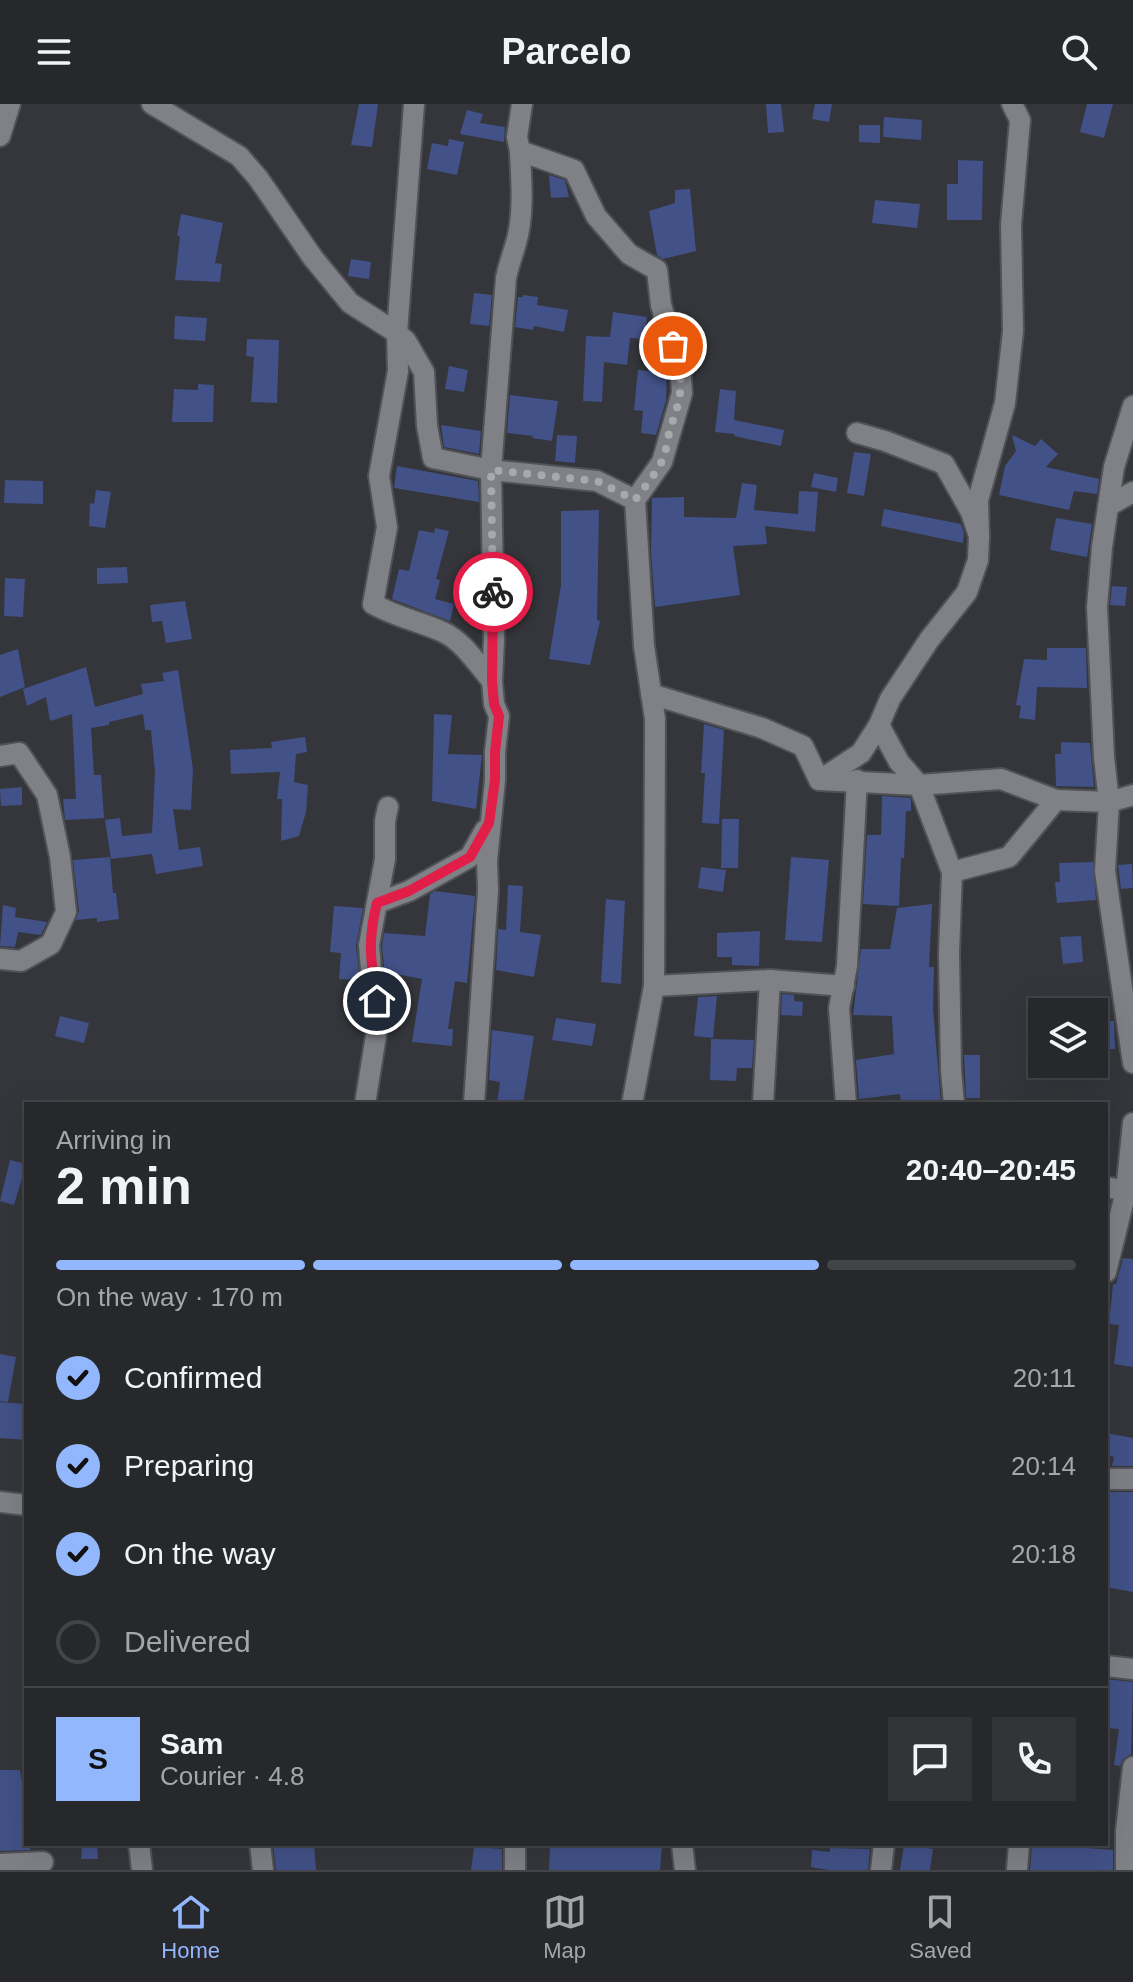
<!DOCTYPE html>
<meta charset="utf-8">
<style>
:root{--surface:#27282c;--page:#333438;--text:#f1f3f6;--muted:#a4a6a9;--line:#434448;--accent:#93b7fd}
body{margin:0;font-family:Helvetica,sans-serif;background:var(--page);color:var(--text);height:100vh;display:flex;flex-direction:column;font-size:30px;white-space:nowrap}
*{box-sizing:border-box;margin:0}
p{font-size:26px;color:var(--muted)}
.icon{flex:none;width:44px;height:44px;fill:none;stroke:currentColor;stroke-width:2;stroke-linecap:round;stroke-linejoin:round}
.map{position:relative;flex:1;overflow:hidden}
.drawer{position:absolute;left:24px;top:998px;width:1084px;height:744px;display:flex;flex-direction:column;background:var(--surface);border-radius:0px;box-shadow:0 8px 32px #0002,0 0 0 2px var(--line)}
.drawer>*{flex:none}
.buttons{position:absolute;left:1028px;top:894px;display:grid;gap:16px}
.buttons a{display:grid;place-items:center;width:80px;height:80px;border-radius:0px;background:var(--surface);box-shadow:0 8px 32px #0002,0 0 0 2px var(--line);font-size:40px}
.pin{position:absolute;display:grid;place-items:center;width:68px;height:68px;color:#fff;margin:-34px;border:4px solid #fff;border-radius:50%;box-shadow:0 2px 8px #0007}
.courier{position:absolute;display:grid;place-items:center;width:80px;height:80px;margin:-40px;border:6px solid #e11d48;border-radius:50%;background:#fff;color:#222;box-shadow:0 2px 10px #0007}
.head em{font-style:normal;font-weight:800}
.head div{display:flex;flex-direction:column-reverse}
.head{display:flex;align-items:center;justify-content:space-between;height:136px;padding:0 32px}
h1{font-size:52px;font-weight:800;line-height:60px}
.bar{display:grid;grid-template-columns:repeat(4,1fr);gap:12px 8px;align-content:center;height:96px;padding:0 32px}
.bar i{height:10px;border-radius:6px;background:var(--line)}
.bar .active{background:var(--accent)}
.bar p{grid-column:span 4}
.line{display:flex;align-items:center;gap:20px;padding:0 32px;border-top:2px solid var(--line)}
.line div{flex:1}
.round{display:grid;place-items:center;flex:none;width:84px;height:84px;border-radius:0px;background:var(--page)}
ol{padding:0 32px;list-style:none}
li{display:flex;align-items:center;gap:24px;height:88px}
li p{margin-inline-start:auto}
li .icon{padding:8px;border-radius:50%;background:var(--accent);color:#111;stroke-width:4}
li:last-child{color:var(--muted)}
li i{width:44px;height:44px;border:4px solid var(--line);border-radius:50%}
header{display:flex;justify-content:space-between;align-items:center;height:104px;padding:0 32px;background:var(--surface);font-size:36px;font-weight:800}
.menu{display:flex;justify-content:space-around;align-items:center;height:112px;border-top:2px solid var(--line);background:var(--surface);font-size:22px;color:var(--muted)}
.menu a{display:grid;justify-items:center;gap:4px}
.menu .active{color:var(--accent)}
.map>svg:first-child{display:block}
</style>
<header><svg class="icon" aria-label="menu" viewBox="0 0 24 24"><path d="M4 6h16M4 12h16M4 18h16"/></svg>Parcelo<svg class="icon" aria-label="search" viewBox="0 0 24 24"><circle cx="10" cy="10" r="6"/><path d="M15 15l6 6"/></svg></header>
<div class="map">
<svg width="1133" height="1766" viewBox="0 0 1133 1766">
<rect width="100%" height="100%" fill="#34363b"/>
<g fill="#425187">
<polygon points="359,0 378,0 372,43 351,41"/>
<polygon points="766,0 781,0 784,28 768,29"/>
<polygon points="815,0 832,0 829,18 812,15"/>
<polygon points="1087,0 1113,0 1104,34 1080,28"/>
<polygon points="467,6 483,10 480,19 505,23 504,38 460,30"/>
<polygon points="884,13 922,16 921,36 883,33"/>
<polygon points="859,21 880,21 880,39 859,38"/>
<polygon points="449,35 464,38 457,71 427,65 432,39 448,42"/>
<polygon points="958,56 983,57 982,116 947,116 947,80 958,80"/>
<polygon points="549,71 565,76 569,93 551,94"/>
<polygon points="690,85 696,147 663,155 657,151 649,107 675,99 675,86"/>
<polygon points="875,96 920,100 917,124 872,119"/>
<polygon points="181,110 223,119 215,159 222,160 220,178 175,176 180,132 177,132"/>
<polygon points="351,155 371,158 369,175 348,172"/>
<polygon points="474,189 492,191 489,222 470,220"/>
<polygon points="523,191 538,193 537,201 568,206 564,228 534,222 533,226 515,223 518,193 523,193"/>
<polygon points="613,208 647,213 644,235 630,234 627,261 604,258 602,298 583,297 586,232 610,233"/>
<polygon points="175,212 207,214 205,237 174,235"/>
<polygon points="247,235 279,236 277,299 251,298 254,253 246,252"/>
<polygon points="449,262 468,266 464,288 445,285"/>
<polygon points="638,266 667,269 666,297 656,331 641,329 643,307 634,306"/>
<polygon points="198,280 214,281 213,318 172,318 174,285 198,286"/>
<polygon points="720,285 736,287 734,316 784,326 781,342 734,332 735,330 715,328"/>
<polygon points="510,291 558,297 552,337 532,334 533,332 507,329"/>
<polygon points="441,321 481,327 479,350 444,343"/>
<polygon points="557,331 577,332 575,359 555,357"/>
<polygon points="1012,331 1035,342 1041,335 1058,350 1046,363 1099,375 1097,390 1074,387 1069,406 999,391 1005,362 1016,347"/>
<polygon points="854,348 871,350 864,392 847,389"/>
<polygon points="397,362 478,377 479,398 394,384"/>
<polygon points="814,369 838,374 836,388 811,383"/>
<polygon points="5,376 43,377 43,400 4,399"/>
<polygon points="742,379 757,381 754,406 798,410 799,387 818,388 815,428 765,422 767,440 733,442 740,491 655,503 651,448 652,394 684,393 684,413 736,414"/>
<polygon points="96,386 111,388 105,424 89,422 90,399 94,400"/>
<polygon points="884,405 961,420 964,429 963,439 881,422"/>
<polygon points="599,406 597,516 600,517 590,561 549,555 561,481 561,407"/>
<polygon points="1056,414 1092,420 1087,453 1050,446"/>
<polygon points="435,424 449,427 436,475 440,476 435,495 454,500 450,517 392,495 399,465 409,467 419,426 434,429"/>
<polygon points="127,463 128,479 97,480 97,464"/>
<polygon points="5,474 25,475 23,513 4,512"/>
<polygon points="1112,482 1127,483 1125,502 1110,501"/>
<polygon points="185,497 192,535 166,539 162,517 152,518 150,501"/>
<polygon points="1047,544 1086,544 1087,584 1037,583 1035,616 1019,614 1021,602 1016,601 1024,555 1047,556"/>
<polygon points="18,545 25,583 0,593 0,551"/>
<polygon points="86,563 95,603 143,590 141,580 164,577 162,569 178,566 193,665 191,706 173,705 179,746 200,743 203,762 156,770 152,750 111,755 105,716 120,714 122,732 152,729 155,668 151,626 145,626 143,610 109,618 109,621 91,624 94,671 101,671 104,714 65,716 63,695 76,695 72,610 50,617 46,593 27,602 23,585"/>
<polygon points="434,610 452,611 448,650 482,651 476,705 432,697"/>
<polygon points="704,620 724,626 719,720 702,719 705,669 701,669"/>
<polygon points="305,633 307,648 296,650 294,678 308,681 306,708 299,732 281,737 282,695 277,695 280,668 231,670 230,646 272,644 271,638"/>
<polygon points="1061,638 1090,639 1094,683 1056,682 1055,650 1061,650"/>
<polygon points="22,683 22,701 1,702 0,685"/>
<polygon points="882,692 910,694 911,697 911,707 906,707 904,754 901,754 899,802 863,800 867,731 881,731"/>
<polygon points="722,715 739,715 738,764 721,764"/>
<polygon points="110,753 113,789 116,789 119,815 97,818 97,814 76,816 79,807 73,756"/>
<polygon points="791,753 829,756 822,838 785,836"/>
<polygon points="1093,758 1096,796 1057,799 1055,778 1060,778 1059,759"/>
<polygon points="1132,760 1133,784 1121,785 1118,761"/>
<polygon points="701,763 726,766 723,788 698,784"/>
<polygon points="508,781 523,782 520,828 541,831 534,873 496,866 498,825 506,826"/>
<polygon points="435,787 475,792 467,879 455,877 448,925 453,925 452,942 412,938 422,875 385,868 384,863 382,842 384,829 425,832 430,790"/>
<polygon points="606,795 625,797 621,880 601,878"/>
<polygon points="932,800 929,863 934,863 933,905 941,1000 901,1000 900,990 859,995 856,956 894,950 892,912 853,911 861,845 890,845 897,804"/>
<polygon points="3,801 16,804 15,813 47,818 41,831 18,828 15,843 0,842"/>
<polygon points="334,802 363,804 356,842 360,876 339,875 341,849 330,848"/>
<polygon points="760,827 759,862 732,861 732,853 717,853 717,829"/>
<polygon points="1081,832 1083,858 1063,860 1060,833"/>
<polygon points="782,890 794,891 794,897 803,898 802,912 781,911"/>
<polygon points="717,892 713,934 694,932 698,893"/>
<polygon points="60,912 89,919 84,939 55,932"/>
<polygon points="556,914 596,920 592,942 552,936"/>
<polygon points="1094,917 1114,917 1115,945 1094,945"/>
<polygon points="492,926 534,932 523,1000 497,1000 500,978 489,976"/>
<polygon points="711,935 754,936 752,964 737,964 736,977 710,976"/>
<polygon points="964,951 980,951 980,994 966,994"/>
<polygon points="10,1056 26,1060 26,1075 22,1074 14,1101 0,1097"/>
<polygon points="1123,1154 1133,1155 1133,1263 1114,1260 1119,1221 1109,1220 1113,1180 1116,1180"/>
<polygon points="0,1250 16,1253 8,1298 0,1297"/>
<polygon points="0,1298 26,1300 26,1336 0,1334"/>
<polygon points="1106,1329 1133,1334 1133,1362 1112,1362 1114,1353 1106,1351"/>
<polygon points="1107,1388 1133,1388 1133,1488 1106,1483 1110,1464 1106,1463"/>
<polygon points="1106,1575 1133,1578 1131,1650 1123,1655 1120,1662 1114,1661 1119,1625 1106,1624"/>
<polygon points="0,1666 20,1666 26,1702 26,1740 30,1740 30,1746 0,1747"/>
<polygon points="82,1740 97,1740 98,1755 81,1755"/>
<polygon points="273,1740 314,1740 316,1766 276,1766"/>
<polygon points="550,1740 662,1740 660,1766 549,1766"/>
<polygon points="1032,1740 1113,1746 1113,1766 1030,1766"/>
<polygon points="904,1741 933,1745 930,1766 900,1766"/>
<polygon points="474,1743 502,1745 502,1766 471,1766"/>
<polygon points="830,1744 870,1745 868,1766 828,1766 811,1763 812,1746 830,1748"/>
</g>
<g fill="none" stroke-linecap="round" stroke-linejoin="round">
<g stroke="#505256" stroke-width="24">
<g id="street">
<polyline points="152,0 239,52 258,74 313,154 350,199 397,229 406,237 424,268 427,322 433,354 491,366 597,377 635,396"/>
<path d="M 414,0 L 397,229 L 398,267 L 379,372 L 387,423 L 373,500 C 398,514 419,517 443,528 C 463,537 478,561 492,577"/>
<polyline points="522,0 517,33 520,47 574,66 596,112 629,150 657,166 661,201 680,263 682,289 662,358 635,396 644,542 655,615 654,882 632,1000"/>
<polyline points="0,32 10,0"/>
<polyline points="1133,302 1114,363 1102,443 1097,503 1104,653 1109,698 1105,767 1133,959"/>
<polyline points="857,329 885,337 944,360 971,408 979,432 978,456 967,488 929,536 890,595 879,621"/>
<polyline points="1108,402 1133,388"/>
<polyline points="979,432 978,396 1005,299 1013,227 1011,121 1020,16 1012,0"/>
<polyline points="651,590 762,624 803,642 819,676 919,681 952,768 949,849 951,966 954,1000"/>
<polyline points="0,652 19,649 47,691 60,753 66,808 51,840 21,857 0,855"/>
<polyline points="820,676 861,649 879,621 899,658 919,681 1001,675 1056,696"/>
<polyline points="952,768 1009,753 1056,696 1109,698 1133,691"/>
<polyline points="377,799 409,787 470,753 485,726"/>
<polyline points="654,882 770,876 844,882"/>
<polyline points="365,1000 378,919 377,897 371,865 369,841 385,755 385,717 388,703"/>
<path d="M 474,1000 L 488,786 L 487,757 L 495,676 L 495,648 L 499,612 L 494,600 L 492,577 L 494,536 L 491,366 L 506,174 C 509,159 515,145 518,131 C 524,103 521,75 520,47"/>
<polyline points="763,1000 770,876"/>
<polyline points="846,1000 839,904 847,862 857,676"/>
<polyline points="1106,1083 1126,1087 1133,1092"/>
<polyline points="1106,1168 1126,1087 1133,1019"/>
<polyline points="1106,1375 1133,1375"/>
<polyline points="0,1398 26,1401"/>
<polyline points="1106,1562 1133,1565"/>
<polyline points="139,1740 142,1766"/>
<polyline points="260,1740 263,1766"/>
<polyline points="515,1740 515,1766"/>
<polyline points="682,1740 685,1766"/>
<polyline points="0,1760 43,1758"/>
<polyline points="881,1766 884,1740"/>
<polyline points="1017,1766 1019,1740"/>
<polyline points="1126,1766 1126,1727 1133,1663"/>
</g>
</g>
<use href="#street" stroke="#7f8187" stroke-width="20"/>
</g>
<g fill="none" stroke-linecap="round" stroke-linejoin="round">
<path stroke="#a8a9ad" stroke-width="8" stroke-dasharray="0 14.4" d="M 493,488 L 491,366 L 597,377 L 635,396 C 644,384 654,372 661,359 C 667,348 667,334 671,322 C 683,288 684,277 673,242"/>
<path stroke="#e11d48" stroke-width="10" d="M 377,897 C 371,860 367,837 377,799 L 409,787 L 470,753 L 489,719 L 495,676 L 495,648 L 499,612 L 494,600 L 492,577 L 493,488"/>
</g>
</svg>
<div class="buttons">
<a><svg class="icon" aria-label="layers" viewBox="0 0 24 24"><path d="M12 4l9 5-9 5-9-5zM3 14l9 5 9-5"/></svg></a>
</div>
<div class="pin" style="left:673px;top:242px;background:#ea580c"><svg class="icon" aria-label="bag" viewBox="0 0 24 24"><path d="M5 8h14l-1 12H6zM9 8a3 3 0 0 1 6 0"/></svg></div>
<div class="pin" style="left:377px;top:897px;background:#1f2937"><svg class="icon" aria-label="home" viewBox="0 0 24 24"><path d="M3 11l9-7 9 7M6 9v11h12V9"/></svg></div>
<div class="courier" style="left:493px;top:488px"><svg class="icon" aria-label="bike" viewBox="0 0 24 24"><circle cx="6" cy="16" r="4"/><circle cx="18" cy="16" r="4"/><path d="M6 16l4-8h5l3 8M10 8l3 8H6M13 5h3"/></svg></div>
<section class="drawer">
<div class="head"><div><h1>2 min</h1><p>Arriving in</p></div><em>20:40–20:45</em></div>
<div class="bar"><i class="active"></i><i class="active"></i><i class="active"></i><i></i><p>On the way · 170 m</p></div>
<ol>
<li><svg class="icon" aria-label="check" viewBox="0 0 24 24"><path d="M5 12l5 5 9-10"/></svg>Confirmed<p>20:11</p></li>
<li><svg class="icon" aria-label="check" viewBox="0 0 24 24"><path d="M5 12l5 5 9-10"/></svg>Preparing<p>20:14</p></li>
<li><svg class="icon" aria-label="check" viewBox="0 0 24 24"><path d="M5 12l5 5 9-10"/></svg>On the way<p>20:18</p></li>
<li><i></i>Delivered</li>
</ol>
<div class="line" style="height:144px"><b class="round" style="background:var(--accent);color:#111">S</b><div><b>Sam</b><p>Courier · 4.8</p></div><a class="round"><svg class="icon" aria-label="chat" viewBox="0 0 24 24"><path d="M4 5h16v11H9l-5 4z"/></svg></a><a class="round"><svg class="icon" aria-label="phone" viewBox="0 0 24 24"><path d="M5 4h4l2 5-3 2q2 4 5 5l2-3 5 2v4C11 20 4 13 5 4z"/></svg></a></div>
</section>
</div>
<nav class="menu">
<a class="active"><svg class="icon" aria-label="home" viewBox="0 0 24 24"><path d="M3 11l9-7 9 7M6 9v11h12V9"/></svg>Home</a>
<a><svg class="icon" aria-label="map" viewBox="0 0 24 24"><path d="M3 6l6-2 6 2 6-2v14l-6 2-6-2-6 2zM9 4v14M15 6v14"/></svg>Map</a>
<a><svg class="icon" aria-label="saved" viewBox="0 0 24 24"><path d="M7 4h10v16l-5-4-5 4z"/></svg>Saved</a>
</nav>
